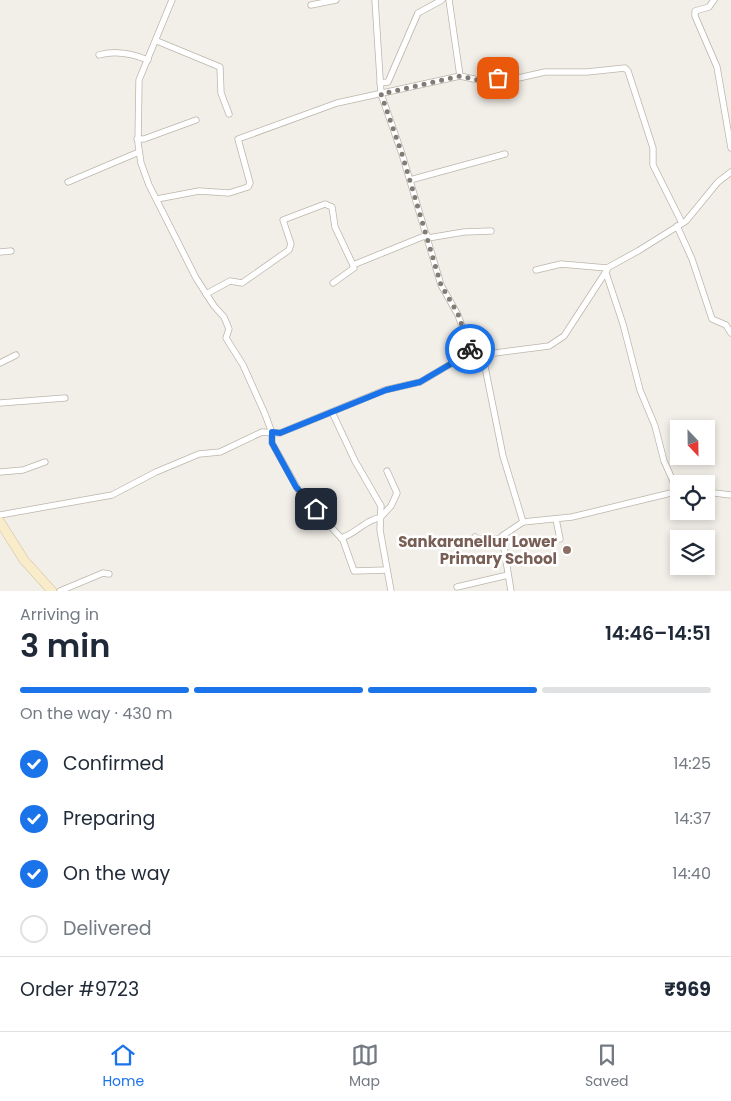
<!DOCTYPE html>
<meta charset="utf-8">
<style>
:root{--surface:#fff;--page:#f2f2f3;--text:#1f2937;--muted:#747a83;--line:#e0e1e3;--accent:#1a73e8}
body{margin:0;font-family:Poppins,sans-serif;background:var(--page);color:var(--text);height:100vh;display:flex;flex-direction:column;font-size:19px;white-space:nowrap}
*{box-sizing:border-box;margin:0}
p{font-size:16px;color:var(--muted)}
.icon{flex:none;width:28px;height:28px;fill:none;stroke:currentColor;stroke-width:2;stroke-linecap:round;stroke-linejoin:round}
.map{position:relative;height:591px;overflow:hidden}
.details{display:flex;flex-direction:column;background:var(--surface);flex:1}
.details>*{flex:none}
.needle{width:32px;rotate:158deg}
.fabs{position:absolute;left:670px;top:420px;display:grid;gap:10px}
.fabs a{display:grid;place-items:center;width:45px;height:45px;border-radius:0px;background:var(--surface);box-shadow:0 2px 8px #0003;font-size:25px}
.pin{position:absolute;display:grid;place-items:center;width:42px;height:42px;color:#fff;margin:-21px;border-radius:10px;box-shadow:0 2px 8px #0006}
.courier{position:absolute;display:grid;place-items:center;width:50px;height:50px;margin:-25px;border:4px solid #1a73e8;border-radius:50%;background:#fff;color:#222;box-shadow:0 1px 6px #0007}
.overview em{font-style:normal;font-weight:600}
.overview div{display:flex;flex-direction:column-reverse}
.overview{display:flex;align-items:center;justify-content:space-between;height:85px;padding:0 20px}
h1{font-size:32px;font-weight:600;line-height:38px}
.bar{display:grid;grid-template-columns:repeat(4,1fr);gap:8px 5px;align-content:center;height:60px;padding:0 20px}
.bar i{height:6px;border-radius:4px;background:var(--line)}
.bar .selected{background:var(--accent)}
.bar p{grid-column:span 4}
.line{display:flex;align-items:center;gap:12px;padding:0 20px;border-top:1px solid var(--line)}
.line div{flex:1}
ol{padding:0 20px;list-style:none}
li{display:flex;align-items:center;gap:15px;height:55px}
li p{margin-inline-start:auto}
li .icon{padding:5px;border-radius:50%;background:var(--accent);color:#fff;stroke-width:4}
li:last-child{color:var(--muted)}
li i{width:28px;height:28px;border:2px solid var(--line);border-radius:50%}
.tab-bar{display:flex;justify-content:space-around;align-items:center;height:70px;border-top:1px solid var(--line);background:var(--surface);font-size:14px;color:var(--muted)}
.tab-bar a{display:grid;justify-items:center;gap:2px}
.tab-bar .selected{color:var(--accent)}
.map>svg:first-child{display:block}
</style>
<div class="map">
<svg width="731" height="591" viewBox="0 0 731 591">
<rect width="100%" height="100%" fill="#f2eee8"/>
<g fill="none" stroke-linecap="round" stroke-linejoin="round">
<g stroke="#bcb6ab" stroke-width="7">
<g id="minor">
<polyline points="172,0 139,80 138,143 141,163 149,185 196,278 214,306 224,317 229,329 226,338 243,365 265,414 272,433 272,443 300,493 343,540 354,571 387,570"/>
<polyline points="449,0 460,76"/>
<polyline points="714,0 709,7 695,11 695,16 717,67 731,148"/>
<polyline points="311,5 336,0"/>
<polyline points="157,41 220,67 221,93 229,114"/>
<path d="M 99,55 C 116,50 133,54 148,60"/>
<polyline points="380,83 388,82 418,13 442,0"/>
<polyline points="137,139 144,139 196,120"/>
<polyline points="410,180 505,154"/>
<polyline points="68,182 139,152"/>
<polyline points="157,199 199,191 229,193 248,187 250,183 238,139 337,103 460,76 483,81 514,79 545,72 587,72 625,68 628,71 653,148 653,165 682,223"/>
<polyline points="677,226 692,259 712,319 726,325 731,333"/>
<polyline points="428,238 464,232 491,231"/>
<polyline points="0,252 11,251"/>
<polyline points="536,270 561,264 607,268 638,251 686,221 718,182 731,172"/>
<polyline points="606,273 623,324 640,390 655,426 664,461 677,490"/>
<polyline points="333,283 354,268 353,265 427,235"/>
<polyline points="206,294 230,281 242,283 289,250 291,244 283,220 325,204 332,207 335,227 353,265"/>
<polyline points="471,352 479,355 484,362 503,456 523,522 572,517 679,491"/>
<polyline points="479,355 549,346 564,336 607,270"/>
<polyline points="0,363 16,355"/>
<polyline points="0,403 65,398"/>
<polyline points="332,412 355,461 381,506 380,530 391,591"/>
<polyline points="0,472 23,470 45,462"/>
<polyline points="706,492 731,495"/>
<polyline points="0,515 112,495 156,472 199,454 220,452 262,432 280,433 385,390 420,382 471,352 458,315 441,285 402,154 381,94 375,0"/>
<polyline points="556,519 560,539"/>
<polyline points="475,537 477,539 502,539"/>
<path d="M 341,538 C 356,534 366,519 380,518 L 391,506 L 397,493 L 387,471"/>
<polyline points="457,587 508,575"/>
<polyline points="60,591 103,573 109,574"/>
<polyline points="511,591 502,536 523,522"/>
</g>
</g>
<g stroke="#cdbe9b" stroke-width="10">
<polyline id="secondary" points="0,522 24,560 52,591"/>
</g>
<use href="#minor" stroke="#fff" stroke-width="5.5"/>
<use href="#secondary" stroke="#f9ecca" stroke-width="9"/>
</g>
<g fill="none" stroke-linecap="round" stroke-linejoin="round">
<polyline stroke="#817c75" stroke-width="5" stroke-dasharray="0 9" points="470,349 458,314 441,285 402,154 381,94 460,76 483,81 498,78"/>
<polyline stroke="#1a73e8" stroke-width="6" points="316,509 296,487 272,443 272,432 280,433 386,390 420,382 471,352 470,349"/>
</g>
<circle fill="#8d6e63" stroke="#fff" stroke-width="2" cx="567" cy="550" r="5"/>
<g text-anchor="middle" dominant-baseline="central" stroke-width="5" stroke-linejoin="round" paint-order="stroke">
<g font-size="15" font-weight="bold" fill="#785e54" stroke="#fff" text-anchor="end">
<text x="557" y="541">Sankaranellur Lower<tspan x="557" dy="17">Primary School</tspan></text>
</g>
</g>
</svg>
<div class="fabs">
<a><svg class="needle" viewBox="-14 -14 28 28"><path d="M0-13l5 13h-10z" fill="#e53935"/><path d="M0 13l5-13h-10z" fill="#747a83"/></svg></a>
<a><svg class="icon" aria-label="locate" viewBox="0 0 24 24"><circle cx="12" cy="12" r="6"/><path d="M12 2v4M12 18v4M2 12h4M18 12h4"/></svg></a>
<a><svg class="icon" aria-label="layers" viewBox="0 0 24 24"><path d="M12 4l9 5-9 5-9-5zM3 14l9 5 9-5"/></svg></a>
</div>
<div class="pin" style="left:498px;top:78px;background:#ea580c"><svg class="icon" aria-label="bag" viewBox="0 0 24 24"><path d="M5 8h14l-1 12H6zM9 8a3 3 0 0 1 6 0"/></svg></div>
<div class="pin" style="left:316px;top:509px;background:#1f2937"><svg class="icon" aria-label="home" viewBox="0 0 24 24"><path d="M3 11l9-7 9 7M6 9v11h12V9"/></svg></div>
<div class="courier" style="left:470px;top:349px"><svg class="icon" aria-label="bike" viewBox="0 0 24 24"><circle cx="6" cy="16" r="4"/><circle cx="18" cy="16" r="4"/><path d="M6 16l4-8h5l3 8M10 8l3 8H6M13 5h3"/></svg></div>
</div>
<section class="details">
<div class="overview"><div><h1>3 min</h1><p>Arriving in</p></div><em>14:46–14:51</em></div>
<div class="bar"><i class="selected"></i><i class="selected"></i><i class="selected"></i><i></i><p>On the way · 430 m</p></div>
<ol>
<li><svg class="icon" aria-label="check" viewBox="0 0 24 24"><path d="M5 12l5 5 9-10"/></svg>Confirmed<p>14:25</p></li>
<li><svg class="icon" aria-label="check" viewBox="0 0 24 24"><path d="M5 12l5 5 9-10"/></svg>Preparing<p>14:37</p></li>
<li><svg class="icon" aria-label="check" viewBox="0 0 24 24"><path d="M5 12l5 5 9-10"/></svg>On the way<p>14:40</p></li>
<li><i></i>Delivered</li>
</ol>
<div class="line" style="height:65px"><div>Order #9723</div><b>₹969</b></div>
</section>
<nav class="tab-bar">
<a class="selected"><svg class="icon" aria-label="home" viewBox="0 0 24 24"><path d="M3 11l9-7 9 7M6 9v11h12V9"/></svg>Home</a>
<a><svg class="icon" aria-label="map" viewBox="0 0 24 24"><path d="M3 6l6-2 6 2 6-2v14l-6 2-6-2-6 2zM9 4v14M15 6v14"/></svg>Map</a>
<a><svg class="icon" aria-label="saved" viewBox="0 0 24 24"><path d="M7 4h10v16l-5-4-5 4z"/></svg>Saved</a>
</nav>
